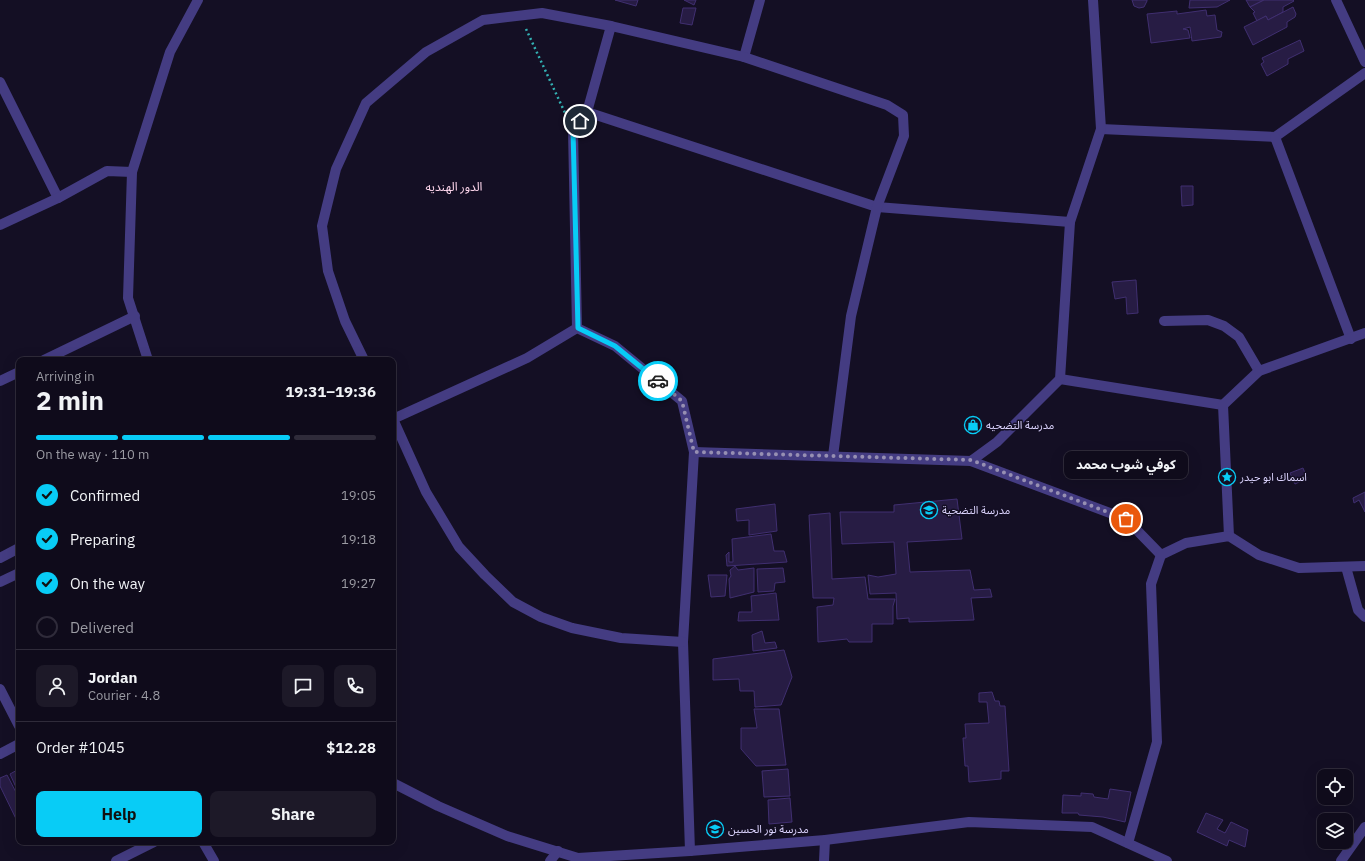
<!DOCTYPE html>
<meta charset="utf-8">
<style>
:root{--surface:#0f0b1b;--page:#1d1928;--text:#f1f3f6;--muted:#9b9ba3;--line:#2f2b3a;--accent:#08ccf6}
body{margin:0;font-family:"IBM Plex Sans","Noto Sans Arabic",sans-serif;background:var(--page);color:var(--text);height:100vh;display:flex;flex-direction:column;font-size:15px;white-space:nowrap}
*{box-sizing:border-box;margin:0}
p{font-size:13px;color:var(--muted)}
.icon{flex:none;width:22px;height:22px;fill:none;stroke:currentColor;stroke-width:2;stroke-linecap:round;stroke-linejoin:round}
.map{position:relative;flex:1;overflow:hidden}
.panel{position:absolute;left:16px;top:357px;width:380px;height:488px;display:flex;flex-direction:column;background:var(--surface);border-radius:8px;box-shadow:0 4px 16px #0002,0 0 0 1px var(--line)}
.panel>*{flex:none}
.fabs{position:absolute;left:1317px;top:769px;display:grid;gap:8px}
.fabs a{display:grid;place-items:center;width:36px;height:36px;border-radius:8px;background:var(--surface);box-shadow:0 4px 16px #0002,0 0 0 1px var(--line);font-size:20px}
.pin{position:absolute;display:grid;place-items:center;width:34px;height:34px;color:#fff;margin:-17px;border:2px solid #fff;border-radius:50%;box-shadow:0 1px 4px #0007}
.courier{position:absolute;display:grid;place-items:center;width:40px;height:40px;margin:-20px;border:3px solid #08ccf6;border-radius:50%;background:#fff;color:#222;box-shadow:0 1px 5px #0007}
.bubble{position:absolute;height:28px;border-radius:8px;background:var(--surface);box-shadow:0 4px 16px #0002,0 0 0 1px var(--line);font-size:13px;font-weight:700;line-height:28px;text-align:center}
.headline em{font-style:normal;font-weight:700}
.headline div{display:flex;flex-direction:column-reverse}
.headline{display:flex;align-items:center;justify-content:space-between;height:68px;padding:0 20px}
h1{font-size:26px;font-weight:700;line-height:30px}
.bar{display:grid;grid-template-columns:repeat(4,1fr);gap:6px 4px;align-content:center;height:48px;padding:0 20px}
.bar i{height:5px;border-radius:3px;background:var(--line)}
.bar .selected{background:var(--accent)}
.bar p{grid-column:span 4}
.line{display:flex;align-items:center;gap:10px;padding:0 20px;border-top:1px solid var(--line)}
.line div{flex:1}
.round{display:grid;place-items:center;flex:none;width:42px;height:42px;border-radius:8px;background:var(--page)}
ol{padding:0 20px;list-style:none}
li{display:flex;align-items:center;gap:12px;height:44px}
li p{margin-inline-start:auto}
li .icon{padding:4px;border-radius:50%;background:var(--accent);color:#111;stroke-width:4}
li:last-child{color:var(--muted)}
li i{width:22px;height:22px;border:2px solid var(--line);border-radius:50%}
.cta{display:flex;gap:8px;margin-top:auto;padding:8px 20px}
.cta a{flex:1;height:46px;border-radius:8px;background:var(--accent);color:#111;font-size:16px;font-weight:700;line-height:46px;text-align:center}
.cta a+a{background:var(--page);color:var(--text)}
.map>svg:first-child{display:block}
</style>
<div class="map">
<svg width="1365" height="861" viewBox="0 0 1365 861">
<rect width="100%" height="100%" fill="#140f24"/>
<g fill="#271c44" stroke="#402f70">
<polygon points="615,0 638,0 636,6"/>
<polygon points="684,0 696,0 694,5"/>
<polygon points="1132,0 1147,0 1147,1 1144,7 1139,8 1134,6"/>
<polygon points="1190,0 1230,0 1217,7 1189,8"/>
<polygon points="1246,0 1264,0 1250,7"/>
<polygon points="1264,0 1293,0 1294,1 1283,7 1283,12 1268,20 1266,16 1257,21 1253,13 1255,12 1250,7"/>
<polygon points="1293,7 1296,14 1295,17 1287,22 1287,27 1253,45 1244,27 1266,16 1268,20"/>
<polygon points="683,8 696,8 692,25 680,23"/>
<polygon points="1206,10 1207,16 1215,15 1217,30 1222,32 1221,37 1192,41 1190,27 1183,29 1188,30 1190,38 1151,43 1147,14 1177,11 1177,14"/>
<polygon points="1300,40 1304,51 1288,59 1288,64 1267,76 1261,64 1264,62 1262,58"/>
<polygon points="1181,186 1193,186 1193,205 1182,206"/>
<polygon points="1136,280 1138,313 1127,314 1126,297 1115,299 1112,282"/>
<polygon points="1303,468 1307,478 1295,484 1290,473"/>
<polygon points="1365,492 1365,512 1359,500 1354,503 1353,498"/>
<polygon points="957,499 962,539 907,542 910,572 970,570 974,590 990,589 992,597 971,598 974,620 909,622 909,618 897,619 896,593 870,594 868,575 878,577 896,574 894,542 842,544 840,512 894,512 894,505"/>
<polygon points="775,504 777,531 749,535 749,520 737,521 736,509"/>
<polygon points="830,513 832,579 865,577 868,599 895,599 893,606 893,624 872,624 872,642 849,642 847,639 818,642 817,607 833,605 834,598 813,598 809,515"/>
<polygon points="771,534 774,551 784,551 787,562 727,566 726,555 729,552 729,562 733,562 732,539"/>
<polygon points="735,566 738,570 754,568 754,592 730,598 729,579 731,576 730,570"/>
<polygon points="783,568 785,582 775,583 774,591 758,592 757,569"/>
<polygon points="708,575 727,575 725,596 711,597"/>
<polygon points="776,593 779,620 738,621 739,612 752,612 751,596"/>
<polygon points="762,631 765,643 775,642 777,648 753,651 752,635"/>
<polygon points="784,650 792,677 781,705 755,707 754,691 740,691 739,679 713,680 713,659"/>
<polygon points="992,692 995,701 999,701 1000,706 1005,706 1009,771 1001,771 1001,779 969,782 968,766 965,766 963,738 966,738 965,724 989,723 987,702 979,702 979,693"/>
<polygon points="754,709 779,709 786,765 756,766 741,749 741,728 757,728"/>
<polygon points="19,769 19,794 10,774"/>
<polygon points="788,769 790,796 764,797 762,771"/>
<polygon points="7,775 19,798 19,825 0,786 0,778"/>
<polygon points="1110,789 1131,792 1125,822 1103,817 1079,815 1078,813 1062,813 1063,795 1081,796 1081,793 1093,794 1094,797 1108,799"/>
<polygon points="790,798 792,822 769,824 768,800"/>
<polygon points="1206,813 1223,820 1217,829 1225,833 1231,822 1248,830 1245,847 1229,840 1227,846 1197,832"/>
</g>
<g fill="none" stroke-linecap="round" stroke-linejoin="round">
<polyline stroke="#33b1b3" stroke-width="2.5" stroke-dasharray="2 3" stroke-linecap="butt" points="526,29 566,115"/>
<polyline stroke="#443c82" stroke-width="10" points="1164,321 1208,320 1224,326 1239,337 1259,371"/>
<g stroke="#443c82" stroke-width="10">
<polyline points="1336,0 1365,62"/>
<polyline points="744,57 760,0"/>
<polyline points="0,82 58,198"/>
<polyline points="587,112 877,207 1070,222"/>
<polyline points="1101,129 1275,137 1365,73"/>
<polyline points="1275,137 1351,339"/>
<polyline points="0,225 58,198 107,171 132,172"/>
<polyline points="577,328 573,130 587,112 611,26"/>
<polyline points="44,360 135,316"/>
<polyline points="148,360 128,298 132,172 170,52 198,0"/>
<polyline points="364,360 345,321 328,271 322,226 336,169 366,103 426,52 483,20 542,13 611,26 744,57 887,105 903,115 904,136 877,207 851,316 833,456"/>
<polyline points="1060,379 1223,405"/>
<polyline points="0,381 19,372"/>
<polyline points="393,419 527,358 577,328 615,346 682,401 694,452 683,642 690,851"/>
<polyline points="393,419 426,492 459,547 485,575 513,602 541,617 572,628 621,638 683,642"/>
<polyline points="694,452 971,461 997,442 1060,379 1070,222 1101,129 1093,0"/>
<polyline points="971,461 1126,519 1161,555"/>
<polyline points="1229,536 1223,405 1259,371 1365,333"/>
<polyline points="0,558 19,548"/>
<polyline points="1346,567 1358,610 1365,617"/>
<polyline points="0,582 19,573"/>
<polyline points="0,689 19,726"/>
<polyline points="0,754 19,744"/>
<polyline points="393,783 438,806 507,836 578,858 690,851 825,840 969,822 1092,827 1167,861"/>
<polyline points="203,842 214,861"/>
<polyline points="1128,843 1157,742 1151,584 1161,555 1186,543 1229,536 1259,555 1299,568 1365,566"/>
<polyline points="116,861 154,842"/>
<polyline points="550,861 558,851"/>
<polyline points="824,861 825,840"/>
<polyline points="1341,861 1365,827"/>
</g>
</g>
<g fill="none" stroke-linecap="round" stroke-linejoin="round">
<polyline stroke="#968fb2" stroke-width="4" stroke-dasharray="0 7.2" points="658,381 682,401 694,452 971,460 1126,519"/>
<polyline stroke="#08ccf6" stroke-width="5" points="580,121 573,130 578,328 615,346 658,381"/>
</g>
<defs>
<g id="shop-ring" transform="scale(0.9)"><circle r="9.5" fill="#140f24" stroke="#08ccf6" stroke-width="1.5"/><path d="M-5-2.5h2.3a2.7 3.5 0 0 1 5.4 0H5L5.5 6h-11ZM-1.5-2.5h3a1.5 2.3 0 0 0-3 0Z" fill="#08ccf6"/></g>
<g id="sight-ring" transform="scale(0.9)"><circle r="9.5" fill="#140f24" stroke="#08ccf6" stroke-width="1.5"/><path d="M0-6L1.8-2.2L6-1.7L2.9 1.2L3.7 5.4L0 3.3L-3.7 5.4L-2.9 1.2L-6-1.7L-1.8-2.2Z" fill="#08ccf6"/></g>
<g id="school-ring" transform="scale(0.9)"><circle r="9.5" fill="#140f24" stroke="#08ccf6" stroke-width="1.5"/><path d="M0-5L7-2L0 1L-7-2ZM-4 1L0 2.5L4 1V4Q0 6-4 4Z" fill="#08ccf6"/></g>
</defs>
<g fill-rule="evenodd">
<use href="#shop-ring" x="973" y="425"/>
<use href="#sight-ring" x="1227" y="477"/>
<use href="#school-ring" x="929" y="510"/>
<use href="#school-ring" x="715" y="829"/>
</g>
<g text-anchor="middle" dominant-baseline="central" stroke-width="3" stroke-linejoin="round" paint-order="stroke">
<g font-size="11" fill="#dcd4fe" stroke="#140f24" text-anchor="start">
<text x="986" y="425">مدرسة التضحيه</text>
<text x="1240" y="477">اسماك ابو حيدر</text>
<text x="942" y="510">مدرسة التضحية</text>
<text x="728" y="829">مدرسة نور الحسين</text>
</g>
<g font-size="12" fill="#fed6ec" stroke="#140f24">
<text x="454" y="186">الدور الهنديه</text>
</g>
</g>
</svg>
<div class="fabs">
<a><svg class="icon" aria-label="locate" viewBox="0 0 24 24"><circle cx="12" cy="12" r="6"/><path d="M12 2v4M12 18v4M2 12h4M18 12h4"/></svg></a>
<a><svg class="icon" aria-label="layers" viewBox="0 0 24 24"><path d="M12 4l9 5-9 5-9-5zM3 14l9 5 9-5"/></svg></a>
</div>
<div class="pin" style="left:1126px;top:519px;background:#ea580c"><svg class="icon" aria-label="bag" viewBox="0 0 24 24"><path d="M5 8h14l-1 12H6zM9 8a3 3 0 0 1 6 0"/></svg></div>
<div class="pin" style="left:580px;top:121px;background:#1f2937"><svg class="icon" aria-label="home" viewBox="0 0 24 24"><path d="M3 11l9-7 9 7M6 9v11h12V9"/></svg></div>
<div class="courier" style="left:658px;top:381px"><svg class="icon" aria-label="car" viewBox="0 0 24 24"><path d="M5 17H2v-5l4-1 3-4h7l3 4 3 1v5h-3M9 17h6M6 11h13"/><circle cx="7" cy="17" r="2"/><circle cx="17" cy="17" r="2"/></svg></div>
<div class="bubble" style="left:1064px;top:451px;width:124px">كوفي شوب محمد</div>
<section class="panel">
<div class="headline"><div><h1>2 min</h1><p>Arriving in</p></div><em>19:31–19:36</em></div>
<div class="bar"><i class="selected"></i><i class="selected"></i><i class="selected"></i><i></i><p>On the way · 110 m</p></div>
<ol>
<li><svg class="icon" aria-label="check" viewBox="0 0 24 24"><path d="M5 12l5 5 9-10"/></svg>Confirmed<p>19:05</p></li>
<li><svg class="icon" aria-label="check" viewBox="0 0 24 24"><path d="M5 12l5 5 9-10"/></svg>Preparing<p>19:18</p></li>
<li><svg class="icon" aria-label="check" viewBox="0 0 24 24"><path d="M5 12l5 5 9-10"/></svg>On the way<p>19:27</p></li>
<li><i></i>Delivered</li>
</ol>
<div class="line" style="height:72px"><a class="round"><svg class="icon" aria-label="person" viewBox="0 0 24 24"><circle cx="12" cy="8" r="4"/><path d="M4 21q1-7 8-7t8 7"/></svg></a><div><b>Jordan</b><p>Courier · 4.8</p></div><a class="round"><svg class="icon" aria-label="chat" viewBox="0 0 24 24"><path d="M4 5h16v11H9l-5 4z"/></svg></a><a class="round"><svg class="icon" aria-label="phone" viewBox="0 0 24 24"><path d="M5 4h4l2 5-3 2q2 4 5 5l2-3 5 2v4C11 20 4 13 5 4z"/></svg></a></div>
<div class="line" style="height:52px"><div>Order #1045</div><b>$12.28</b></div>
<div class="cta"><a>Help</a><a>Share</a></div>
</section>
</div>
